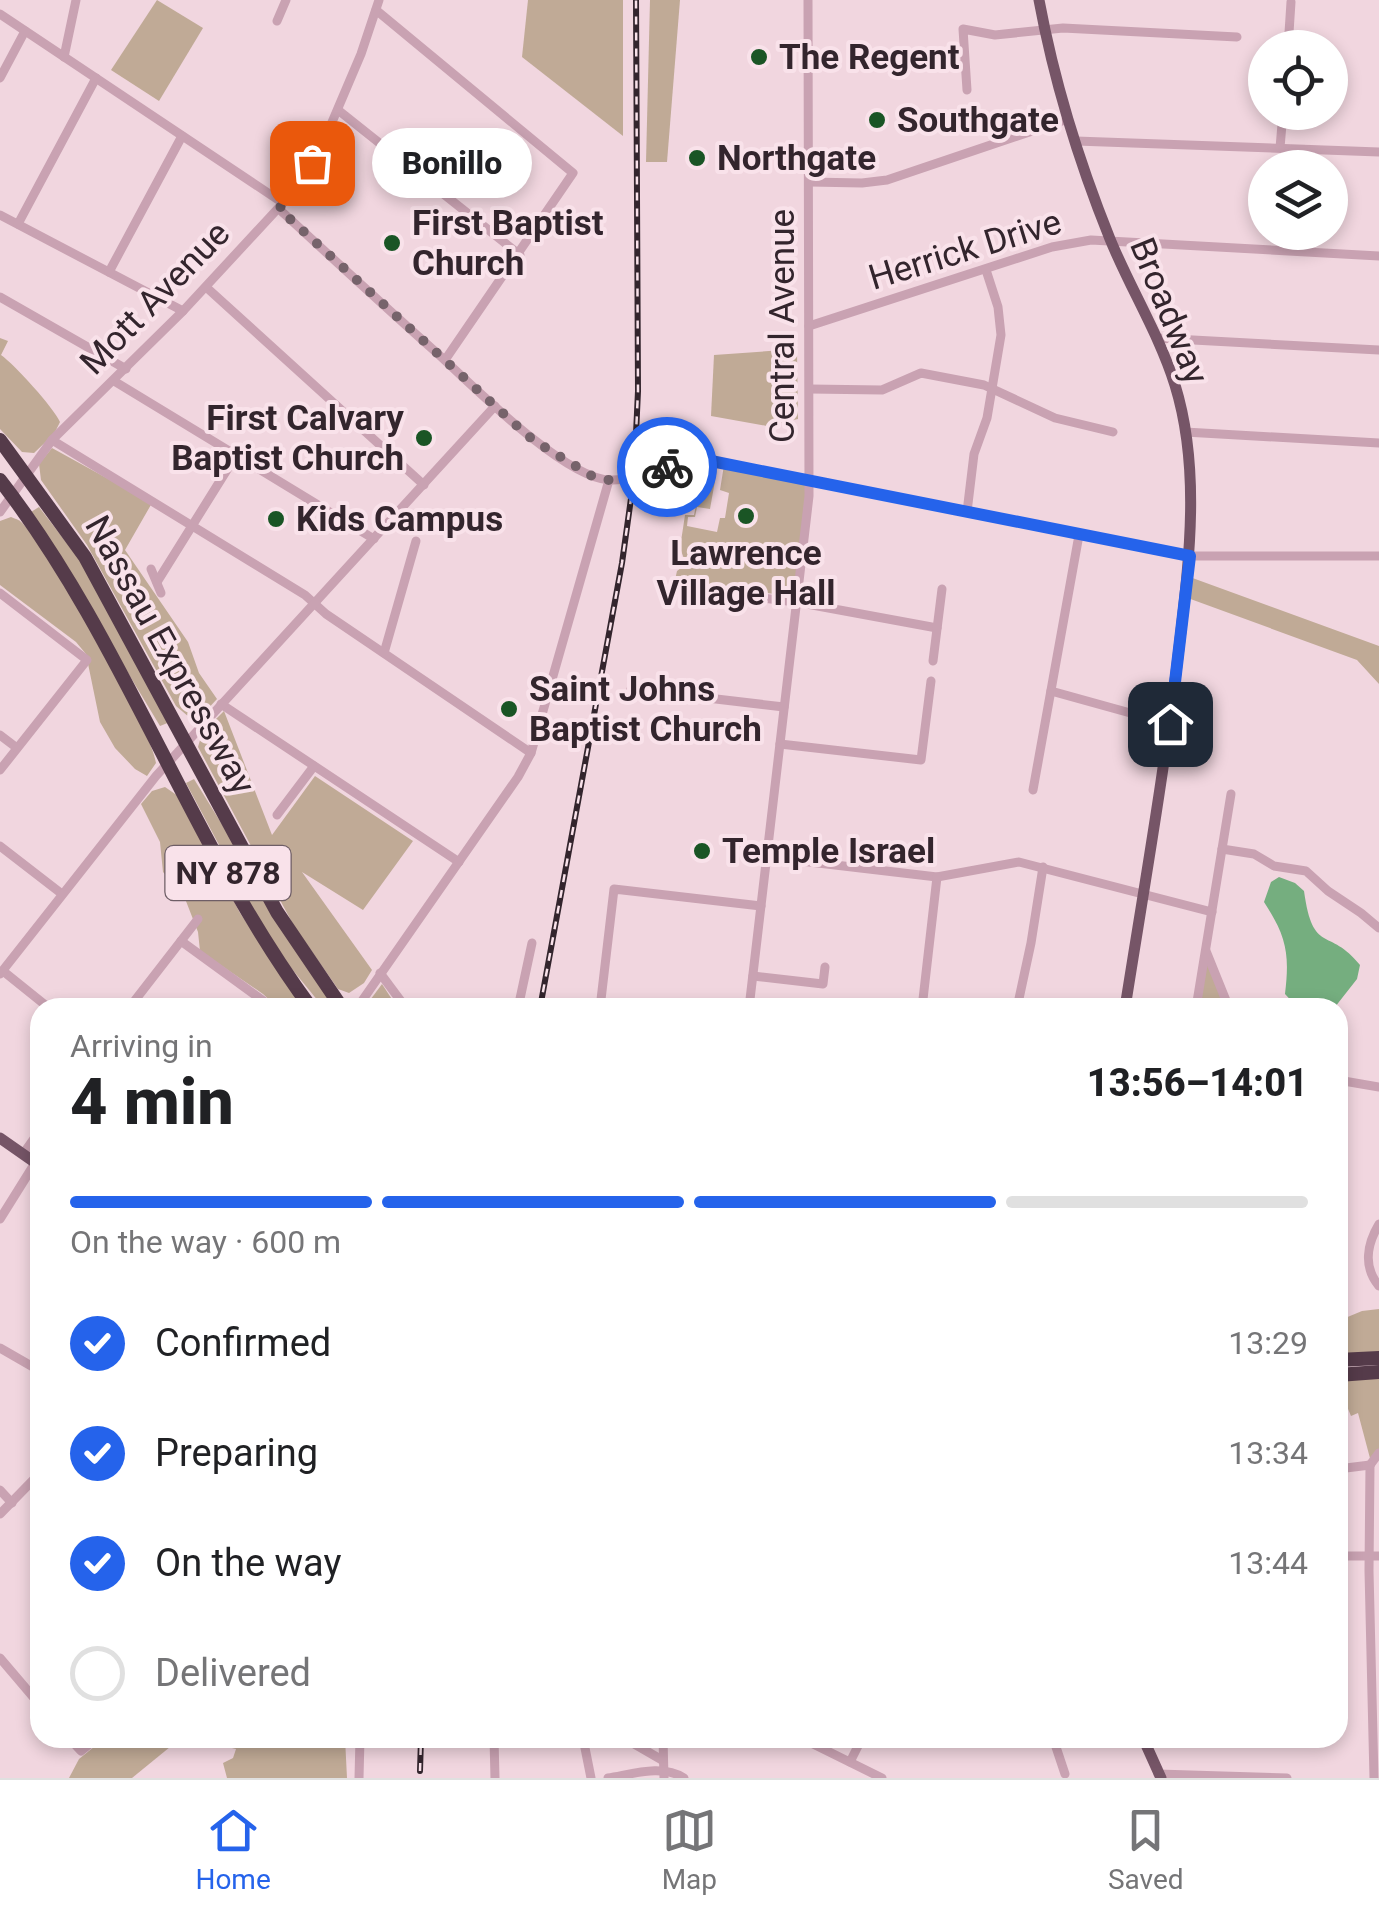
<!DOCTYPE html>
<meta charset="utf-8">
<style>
:root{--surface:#fff;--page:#f6f6f6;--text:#202124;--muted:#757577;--line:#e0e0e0;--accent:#2563eb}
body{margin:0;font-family:Roboto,sans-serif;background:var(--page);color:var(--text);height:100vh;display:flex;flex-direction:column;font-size:38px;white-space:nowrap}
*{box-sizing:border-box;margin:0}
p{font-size:32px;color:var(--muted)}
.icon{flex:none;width:55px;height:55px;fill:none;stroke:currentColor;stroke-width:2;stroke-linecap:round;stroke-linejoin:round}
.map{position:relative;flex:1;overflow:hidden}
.sheet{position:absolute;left:30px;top:998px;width:1318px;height:750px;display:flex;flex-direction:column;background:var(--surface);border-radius:30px;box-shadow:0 5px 15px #0003}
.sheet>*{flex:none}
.tools{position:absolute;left:1248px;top:30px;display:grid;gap:20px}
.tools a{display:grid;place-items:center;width:100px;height:100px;border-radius:50%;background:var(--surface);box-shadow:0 5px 15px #0003;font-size:50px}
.pin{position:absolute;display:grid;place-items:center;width:85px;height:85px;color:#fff;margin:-42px;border-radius:20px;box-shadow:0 5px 15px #0006}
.courier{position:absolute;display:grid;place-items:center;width:100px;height:100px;margin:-50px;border:8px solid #2563eb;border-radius:50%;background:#fff;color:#222;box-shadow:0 2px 12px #0007}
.bubble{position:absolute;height:70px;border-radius:35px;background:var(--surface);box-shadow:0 5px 15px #0003;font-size:32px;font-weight:800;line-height:70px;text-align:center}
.head em{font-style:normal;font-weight:800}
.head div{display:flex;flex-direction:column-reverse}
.head{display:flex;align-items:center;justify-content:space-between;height:170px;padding:0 40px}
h1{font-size:65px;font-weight:800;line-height:75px}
.bar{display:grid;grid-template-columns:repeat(4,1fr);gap:15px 10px;align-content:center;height:120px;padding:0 40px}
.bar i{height:12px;border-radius:8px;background:var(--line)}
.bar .active{background:var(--accent)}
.bar p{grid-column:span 4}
ol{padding:0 40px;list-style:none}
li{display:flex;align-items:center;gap:30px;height:110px}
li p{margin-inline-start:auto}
li .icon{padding:10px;border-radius:50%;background:var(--accent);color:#fff;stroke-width:4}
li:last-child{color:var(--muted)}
li i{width:55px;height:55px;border:5px solid var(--line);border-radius:50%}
.tabs{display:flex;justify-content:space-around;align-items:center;height:140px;border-top:2px solid var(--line);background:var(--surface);font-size:28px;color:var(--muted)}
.tabs a{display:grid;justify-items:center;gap:5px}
.tabs .active{color:var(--accent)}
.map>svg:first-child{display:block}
</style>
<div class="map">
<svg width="1379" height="1778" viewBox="0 0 1379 1778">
<rect width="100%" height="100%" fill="#f1d6df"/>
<g fill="#c0aa96">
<polygon points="157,0 203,28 159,101 111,70"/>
<polygon points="528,0 623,0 623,136 522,57"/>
<polygon points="650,0 680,0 667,162 646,162"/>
<path d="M 0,338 L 8,341 L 1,355 C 14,364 54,408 60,422 L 54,434 L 34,453 L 22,452 L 0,429 Z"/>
<polygon points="783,350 797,353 798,419 767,426 711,416 714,355"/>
<polygon points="52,448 152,503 125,550 188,642 199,673 217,699 203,714 189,717 176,706 87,545 41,480 39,464"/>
<polygon points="705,461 718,464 710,509 697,507 695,517 688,517 687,526 717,532 720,518 725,518 729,493 720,490 724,465 807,482 795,597 675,580 677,571 686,564 680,548 685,515 694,515"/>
<polygon points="39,507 83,564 170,722 160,726 31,512"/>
<path d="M 11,517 C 18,520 19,519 24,525 C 49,551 153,731 156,763 L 147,776 L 135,769 L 115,748 L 100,722 L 86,654 L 76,642 L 0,585 L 0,521 Z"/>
<polygon points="1187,576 1379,646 1379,684 1357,660 1185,597"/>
<polygon points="224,711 272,835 315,776 413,841 363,910 302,872 372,970 364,983 349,993 338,989 294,926 198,747 202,733"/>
<polygon points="194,779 331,1001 323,1007 287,963 257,916 186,783"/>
<polygon points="165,787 178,796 240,913 303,1007 277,1007 263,994 200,951 198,932 184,896 163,872 160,842 141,804 152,791"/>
<polygon points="1206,949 1229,1007 1196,1008"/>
<polygon points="382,984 397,1007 365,1007"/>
<polygon points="1379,1309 1379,1359 1338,1359 1338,1321 1362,1311"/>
<polygon points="1379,1373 1379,1451 1371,1462 1358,1413 1351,1416 1346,1404 1338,1401 1338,1376"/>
<polygon points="105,1738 181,1738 132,1778 69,1778 79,1759"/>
<polygon points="200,1738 345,1738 347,1778 227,1778 223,1763 233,1758 236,1749 199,1740"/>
</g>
<path fill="#75ae7f" d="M 1279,877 L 1295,883 L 1304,891 C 1313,956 1329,926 1360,965 L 1357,979 L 1335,1007 L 1297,1007 L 1285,994 C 1290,953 1286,936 1264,902 L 1271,882 Z"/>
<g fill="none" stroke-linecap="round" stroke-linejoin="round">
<g stroke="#c9a2b2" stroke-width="9">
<polyline points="376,10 573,173 445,360"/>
<polyline points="0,14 283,203"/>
<polyline points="277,21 286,0"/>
<polyline points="1288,48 1291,2"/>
<polyline points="64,57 76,0"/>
<polyline points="0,78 25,31"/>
<polyline points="967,90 963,29 995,35 1063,28 1237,37"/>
<polyline points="338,110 520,255"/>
<polyline points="1076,141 1379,152"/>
<polyline points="1280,148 1283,112"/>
<polyline points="810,182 862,183 887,180 1068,119"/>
<path d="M 279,209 C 331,257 384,306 438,354 C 472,385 564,478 609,480 C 642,482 673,457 706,460 L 1190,556 L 1379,556"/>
<polyline points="0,215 183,311"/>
<polyline points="18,224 96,78"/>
<polyline points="109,272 182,136"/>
<polyline points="206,287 424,485"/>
<polyline points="0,297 126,369"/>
<polyline points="809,326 1052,247 1091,240 1379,256"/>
<polyline points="1156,338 1379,350"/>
<polyline points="114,381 374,539"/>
<polyline points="810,389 882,390 921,373 984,385 1055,418 1113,432"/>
<polyline points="1185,432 1379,443"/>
<polyline points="52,440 305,595 326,614 531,753"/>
<polyline points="0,512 52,440 183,311 283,203 324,141 361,54 379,0"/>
<polyline points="967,512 974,454 987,418 1001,335 998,307 986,270"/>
<polyline points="151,569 161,593"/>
<polyline points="157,582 235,457"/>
<polyline points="0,593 87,660 0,770"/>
<polyline points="684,596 702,591 796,602 937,628"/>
<polyline points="384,653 416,541"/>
<polyline points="933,661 942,589"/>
<polyline points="631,689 784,707"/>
<polyline points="1051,691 1170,724"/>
<polyline points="221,704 459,862"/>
<polyline points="0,735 17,748"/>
<polyline points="780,744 921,760 931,681"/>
<polyline points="1033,790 1079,535"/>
<polyline points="277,815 314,766"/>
<polyline points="0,846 62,894"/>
<polyline points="1222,849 1254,854 1274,866 1306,871 1328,891 1361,913 1379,928"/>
<polyline points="767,857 937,877 1019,862 1212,912"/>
<polyline points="181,941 273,1008"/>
<polyline points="1206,951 1229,1008"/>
<polyline points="3,971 49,1008"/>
<polyline points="380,973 406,1008"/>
<polyline points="0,974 156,776 495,406"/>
<polyline points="753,976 823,984 825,967"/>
<polyline points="129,1008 198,919"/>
<polyline points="357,1008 518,777 531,753 609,480"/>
<polyline points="518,1008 532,943"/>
<polyline points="600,1008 614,889 761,906"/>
<polyline points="749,1008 809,496 808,0"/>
<polyline points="922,1008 937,877"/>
<polyline points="1017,1008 1031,943 1043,867"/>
<polyline points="1196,1008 1231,794"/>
<polyline points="1338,1080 1379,1087"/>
<polyline points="23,1154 40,1130"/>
<polyline points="0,1219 35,1163"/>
<path d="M 1379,1224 C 1367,1244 1363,1267 1379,1286"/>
<polyline points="0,1348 40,1371"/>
<polyline points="1370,1465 1369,1571 1374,1778"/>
<polyline points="1370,1465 1379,1453"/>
<polyline points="1338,1469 1370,1465"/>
<polyline points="0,1490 12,1503"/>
<polyline points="0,1514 40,1473"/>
<polyline points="1338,1556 1379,1556"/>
<polyline points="0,1658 40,1705"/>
<polyline points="69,1738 81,1751 97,1738"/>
<polyline points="494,1738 495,1778"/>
<polyline points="583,1738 591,1778"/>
<polyline points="624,1738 662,1760"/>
<polyline points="663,1738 664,1778"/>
<polyline points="801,1738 882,1778"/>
<polyline points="1053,1738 1065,1774"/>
<polyline points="850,1762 862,1738"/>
<polyline points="1158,1774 1287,1778"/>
<polyline points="359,1778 360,1738"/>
<path d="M 608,1778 C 633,1774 662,1764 684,1778"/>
</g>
<g stroke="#765567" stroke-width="11">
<path d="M 1039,0 C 1054,81 1079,162 1110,239 C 1130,288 1159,334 1175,385 C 1201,469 1189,562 1179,648 C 1165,768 1144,888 1125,1008"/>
<polyline points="0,1138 40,1166"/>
<polyline points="1143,1738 1161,1778"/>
</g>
<g stroke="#553b4a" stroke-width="14">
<polyline points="0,440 85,557 277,912 342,1008"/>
<path d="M 0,480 C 126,642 189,843 311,1008"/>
<polyline points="1338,1360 1379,1358"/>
<polyline points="1338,1375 1379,1372"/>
</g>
<g stroke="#33252d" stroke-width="6">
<g id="rail">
<polyline points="540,1008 622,563 634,477 638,391 636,0"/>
<polyline points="420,1771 421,1738"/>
</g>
</g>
<use href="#rail" stroke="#f9e2ea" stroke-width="2.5" stroke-dasharray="8" stroke-linecap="butt"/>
</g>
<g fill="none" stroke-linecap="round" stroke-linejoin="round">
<polyline stroke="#76636b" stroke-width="10" stroke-dasharray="0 18" points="312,163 279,209 528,436 546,448 592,476 609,480 667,467"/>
<polyline stroke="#2563eb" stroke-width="12" points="667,467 694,458 706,460 1190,556 1170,724"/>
</g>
<g fill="#1a5525" stroke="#f9e2ea" stroke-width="4">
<circle cx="759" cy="57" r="10"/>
<circle cx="877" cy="120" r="10"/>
<circle cx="697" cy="158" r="10"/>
<circle cx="392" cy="243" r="10"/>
<circle cx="424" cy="438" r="10"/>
<circle cx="746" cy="516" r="10"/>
<circle cx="276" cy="519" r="10"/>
<circle cx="509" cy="709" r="10"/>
<circle cx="702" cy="851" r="10"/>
</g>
<g text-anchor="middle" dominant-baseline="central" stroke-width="8" stroke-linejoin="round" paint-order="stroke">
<rect fill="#f9e2ea" stroke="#6e5e66" stroke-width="2.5" x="165.5" y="846" width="125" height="54" rx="8"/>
<g font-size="32" font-weight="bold" fill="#33252d">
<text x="228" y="873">NY 878</text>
</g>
<g font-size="35" font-weight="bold" fill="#33252d" stroke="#f9e2ea" text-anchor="start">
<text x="779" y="57">The Regent</text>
<text x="897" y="120">Southgate</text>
<text x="717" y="158">Northgate</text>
<text x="412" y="223">First Baptist<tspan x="412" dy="40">Church</tspan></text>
<text x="404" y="418" text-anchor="end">First Calvary<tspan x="404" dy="40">Baptist Church</tspan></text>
<text x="296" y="519">Kids Campus</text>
<text x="746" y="553" text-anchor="middle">Lawrence<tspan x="746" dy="40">Village Hall</tspan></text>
<text x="529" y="689">Saint Johns<tspan x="529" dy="40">Baptist Church</tspan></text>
<text x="722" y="851">Temple Israel</text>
</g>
<g font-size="35" fill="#33252d" stroke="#f9e2ea">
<text transform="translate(965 250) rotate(-17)">Herrick Drive</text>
<text transform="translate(155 298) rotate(-46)">Mott Avenue</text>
<text transform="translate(1169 311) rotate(68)">Broadway</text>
<text transform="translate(782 326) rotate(-90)">Central Avenue</text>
<text transform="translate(170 655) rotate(61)">Nassau Expressway</text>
</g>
</g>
</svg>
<div class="tools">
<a><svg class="icon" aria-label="locate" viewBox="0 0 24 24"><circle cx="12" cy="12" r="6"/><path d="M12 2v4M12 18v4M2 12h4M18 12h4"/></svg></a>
<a><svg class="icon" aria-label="layers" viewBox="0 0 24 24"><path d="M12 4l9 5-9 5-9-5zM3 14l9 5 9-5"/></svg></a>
</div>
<div class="pin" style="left:312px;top:163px;background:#ea580c"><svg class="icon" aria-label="bag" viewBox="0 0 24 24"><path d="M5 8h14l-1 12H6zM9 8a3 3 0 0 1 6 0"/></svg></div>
<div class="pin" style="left:1170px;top:724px;background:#1f2937"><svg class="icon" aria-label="home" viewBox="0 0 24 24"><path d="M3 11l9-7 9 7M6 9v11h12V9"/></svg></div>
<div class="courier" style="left:667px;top:467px"><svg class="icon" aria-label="bike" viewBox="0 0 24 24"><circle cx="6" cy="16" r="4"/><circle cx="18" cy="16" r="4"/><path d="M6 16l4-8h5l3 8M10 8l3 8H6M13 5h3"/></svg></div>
<div class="bubble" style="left:372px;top:128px;width:160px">Bonillo</div>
<section class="sheet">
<div class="head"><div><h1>4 min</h1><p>Arriving in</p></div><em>13:56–14:01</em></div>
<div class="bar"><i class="active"></i><i class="active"></i><i class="active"></i><i></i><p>On the way · 600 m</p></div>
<ol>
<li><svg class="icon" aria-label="check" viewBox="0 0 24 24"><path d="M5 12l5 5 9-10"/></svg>Confirmed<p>13:29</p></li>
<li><svg class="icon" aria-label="check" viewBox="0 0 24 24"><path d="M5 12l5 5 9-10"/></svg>Preparing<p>13:34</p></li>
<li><svg class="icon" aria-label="check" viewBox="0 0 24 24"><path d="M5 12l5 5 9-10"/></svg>On the way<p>13:44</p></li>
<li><i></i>Delivered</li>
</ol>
</section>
</div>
<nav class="tabs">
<a class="active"><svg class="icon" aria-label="home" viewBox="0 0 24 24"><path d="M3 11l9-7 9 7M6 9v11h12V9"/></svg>Home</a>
<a><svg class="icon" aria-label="map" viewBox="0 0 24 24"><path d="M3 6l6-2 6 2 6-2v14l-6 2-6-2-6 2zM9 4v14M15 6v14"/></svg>Map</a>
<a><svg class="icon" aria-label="saved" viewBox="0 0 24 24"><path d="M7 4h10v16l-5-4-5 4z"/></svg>Saved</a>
</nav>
